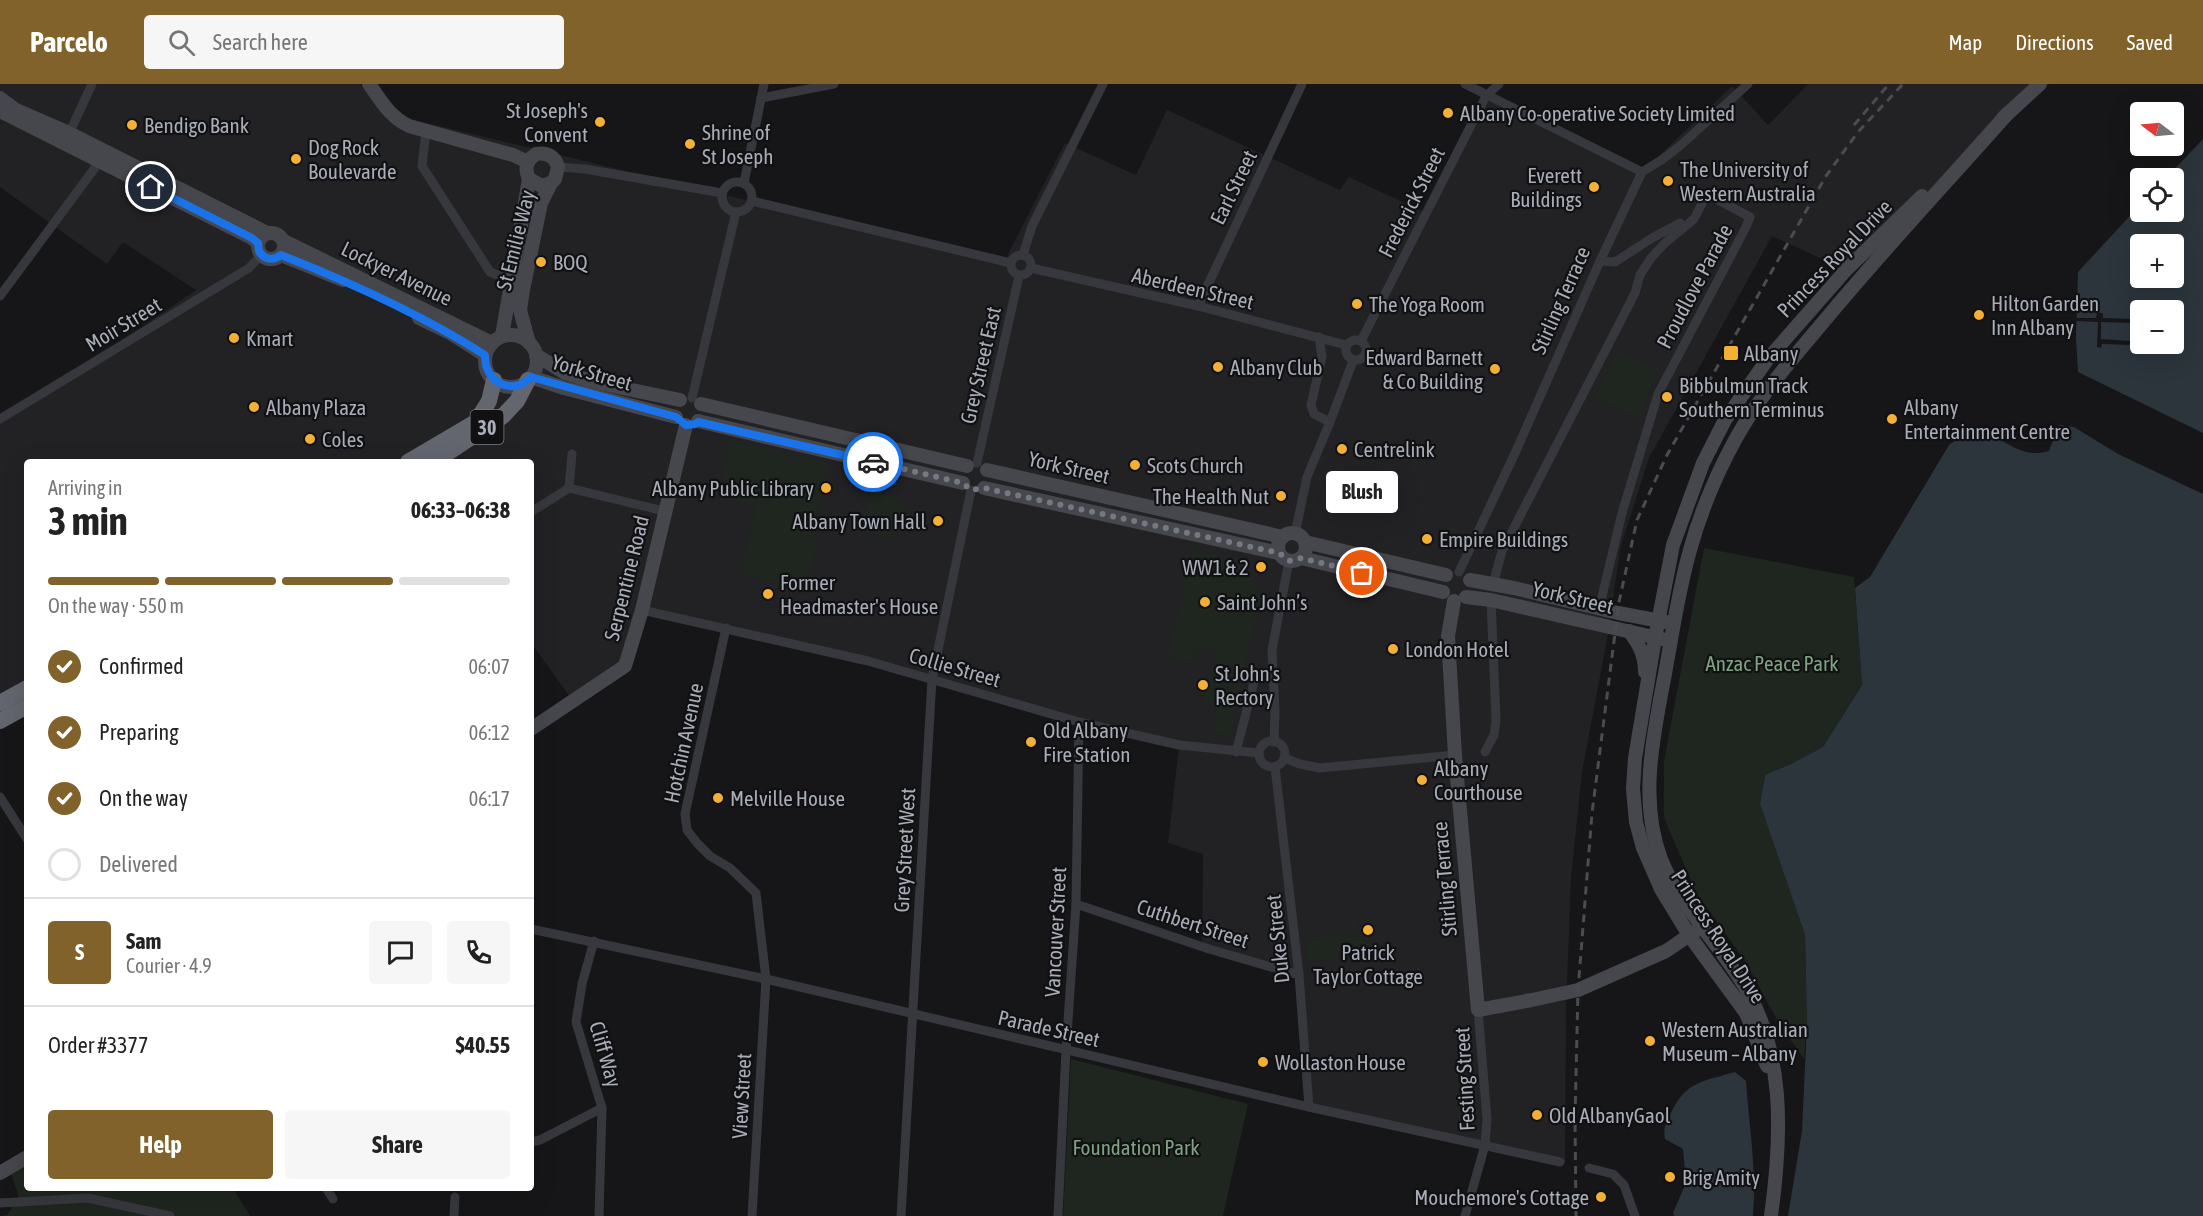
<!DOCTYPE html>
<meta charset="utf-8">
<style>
:root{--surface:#fff;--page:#f6f6f6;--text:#222;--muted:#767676;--line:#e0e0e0;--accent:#80622a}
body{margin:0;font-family:"Asap Condensed",sans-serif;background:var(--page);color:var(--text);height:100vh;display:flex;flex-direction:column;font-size:22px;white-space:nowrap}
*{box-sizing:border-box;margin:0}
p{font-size:20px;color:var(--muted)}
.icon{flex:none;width:33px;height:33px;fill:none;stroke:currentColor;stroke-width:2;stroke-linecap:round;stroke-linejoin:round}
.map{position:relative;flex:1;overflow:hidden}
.side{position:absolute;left:24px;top:375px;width:510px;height:732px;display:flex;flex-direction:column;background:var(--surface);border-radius:6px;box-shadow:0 6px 24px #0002}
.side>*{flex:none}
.needle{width:39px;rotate:286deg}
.fabs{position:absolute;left:2130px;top:18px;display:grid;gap:12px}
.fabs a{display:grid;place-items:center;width:54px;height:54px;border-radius:6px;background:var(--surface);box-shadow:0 6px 24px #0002;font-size:30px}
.pin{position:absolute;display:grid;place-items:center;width:51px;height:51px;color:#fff;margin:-26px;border:3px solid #fff;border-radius:50%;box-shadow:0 2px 6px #0007}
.courier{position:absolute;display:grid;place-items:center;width:60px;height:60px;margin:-30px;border:4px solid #1a73e8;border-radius:50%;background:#fff;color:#222;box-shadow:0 2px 8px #0007}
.bubble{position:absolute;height:42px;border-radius:6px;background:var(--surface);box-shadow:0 6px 24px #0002;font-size:20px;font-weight:700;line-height:42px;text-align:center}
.summary em{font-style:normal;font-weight:700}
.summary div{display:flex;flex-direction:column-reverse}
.summary{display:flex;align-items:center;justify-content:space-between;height:102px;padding:0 24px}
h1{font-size:39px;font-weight:700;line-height:45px}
.bar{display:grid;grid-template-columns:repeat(4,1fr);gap:9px 6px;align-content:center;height:72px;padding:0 24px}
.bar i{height:8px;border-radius:4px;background:var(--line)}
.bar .on{background:var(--accent)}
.bar p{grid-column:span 4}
.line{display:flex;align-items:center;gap:15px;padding:0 24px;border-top:2px solid var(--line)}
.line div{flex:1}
.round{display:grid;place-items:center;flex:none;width:63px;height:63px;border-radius:6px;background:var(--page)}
ol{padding:0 24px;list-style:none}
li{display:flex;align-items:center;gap:18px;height:66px}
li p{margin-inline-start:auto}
li .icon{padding:6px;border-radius:50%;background:var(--accent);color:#fff;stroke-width:4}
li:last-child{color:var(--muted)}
li i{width:33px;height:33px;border:3px solid var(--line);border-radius:50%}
.button{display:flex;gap:12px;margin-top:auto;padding:12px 24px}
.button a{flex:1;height:69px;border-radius:6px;background:var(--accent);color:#fff;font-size:24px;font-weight:700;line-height:69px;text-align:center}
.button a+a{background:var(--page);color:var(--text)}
header{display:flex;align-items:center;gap:36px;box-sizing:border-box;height:84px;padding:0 30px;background:var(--accent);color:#fff}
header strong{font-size:28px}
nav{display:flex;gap:33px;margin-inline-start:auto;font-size:21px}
.search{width:420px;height:54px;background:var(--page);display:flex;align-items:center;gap:15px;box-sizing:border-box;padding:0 21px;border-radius:6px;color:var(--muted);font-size:22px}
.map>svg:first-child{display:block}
</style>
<header>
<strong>Parcelo</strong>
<div class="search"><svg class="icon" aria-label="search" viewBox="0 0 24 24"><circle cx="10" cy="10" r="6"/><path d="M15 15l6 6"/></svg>Search here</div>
<nav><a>Map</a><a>Directions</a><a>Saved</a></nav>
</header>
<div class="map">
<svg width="2203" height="1132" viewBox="0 0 2203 1132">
<rect width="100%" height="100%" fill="#161618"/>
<polygon fill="#222225" points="0,0 360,0 381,28 1004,178 1065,59 1136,91 1167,26 1340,106 1349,93 1426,129 1486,12 1642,88 1732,2 1768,41 1808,0 2049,0 1846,186 1772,152 1649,374 1620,465 1608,550 1582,688 1571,794 1566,925 1565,1079 1309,1023 1299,891 1202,863 1203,770 1168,759 1179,662 932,595 642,526 625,582 573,617 531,559 531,378 27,378 27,601 0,615 0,339 196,206 123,158 107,180 0,103"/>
<g fill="#1e261f">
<polygon points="1618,267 1659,288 1636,334 1595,314"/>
<polygon points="731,356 828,379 812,454 818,456 804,506 740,489 756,422 718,412"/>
<polygon points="875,405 906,421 887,457 861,443 866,421"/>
<polygon points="1704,464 1854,493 1862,601 1823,663 1793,679 1765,691 1760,720 1805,851 1807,940 1804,975 1780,941 1745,877 1697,810 1664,734 1664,677"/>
<polygon points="1193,466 1235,473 1262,509 1229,652 1213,648 1216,622 1203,619 1211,582 1214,583 1217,568 1196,563 1192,578 1168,574"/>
<polygon points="1357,836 1352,852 1372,861 1372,876 1354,877 1351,869 1345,866 1340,868 1337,874 1308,877 1305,855 1348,849 1351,838"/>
<polygon points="1071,975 1248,1020 1223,1132 1063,1132"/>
<polygon points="27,1073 27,1104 233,1104 250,1132 1,1132 7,1131 19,1113 9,1084"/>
</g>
<g fill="#2c353c" fill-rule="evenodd">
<path d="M 2203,55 L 2203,349 L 2078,288 L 2076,254 L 2078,188 L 2140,121 L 2140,128 L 2174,128 L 2174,94 L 2166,94 ZM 2140,160 L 2174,160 L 2174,194 L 2140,194 ZM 2140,226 L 2174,226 L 2174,260 L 2140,260 Z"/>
<path d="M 2059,341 L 2074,343 L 2118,370 L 2203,410 L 2203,1132 L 1788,1132 L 1802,1047 L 1807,940 L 1805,851 L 1760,720 L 1765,691 L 1793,679 L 1823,663 L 1862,601 L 1855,504 L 1870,493 L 1949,361 C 1995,326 2006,380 2049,367 Z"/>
<path d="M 1735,988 L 1746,997 C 1749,1042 1757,1087 1753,1132 L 1674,1132 L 1673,1129 L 1686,1099 L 1683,1065 L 1665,1055 C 1663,1044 1666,1039 1671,1029 C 1686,997 1704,997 1735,988 Z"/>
</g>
<polygon fill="#161618" points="2097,229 2103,229 2103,234 2131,235 2131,239 2101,238 2101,255 2131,257 2131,261 2102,260 2101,264 2097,263 2098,238 2076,237 2076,234 2096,234"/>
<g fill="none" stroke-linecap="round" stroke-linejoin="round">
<g stroke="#37383d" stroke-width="9">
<polyline points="1465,0 1642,88"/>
<polyline points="761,14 834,0"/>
<polyline points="426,47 422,82 490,188 510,196"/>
<polyline points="67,54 92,0"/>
<polyline points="558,83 585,85 722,109"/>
<circle cx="737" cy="113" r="15"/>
<polyline points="744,99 764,0"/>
<polyline points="752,117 1011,179"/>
<circle cx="1021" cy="181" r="10"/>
<polyline points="1023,171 1032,142 1103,0"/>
<polyline points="1600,177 1615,178 1652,154 1680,139"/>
<polyline points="1031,184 1198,222 1346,261"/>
<polyline points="0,212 100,77"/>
<polyline points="1198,222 1302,0"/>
<polyline points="1319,253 1322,273 1311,321 1314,330 1330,338"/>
<circle cx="1356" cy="266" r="10"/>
<polyline points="1361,257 1486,12 1499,0"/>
<polyline points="692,314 736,128"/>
<polyline points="0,335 249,184 261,171"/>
<polyline points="977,379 1019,192"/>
<polyline points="569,404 572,370"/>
<polyline points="531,428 569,404 664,427"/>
<polyline points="1295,450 1307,393 1330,338 1353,277"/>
<polyline points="1459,488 1516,367 1600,177 1642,88 1663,75 1681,61 1748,0"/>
<polyline points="1493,500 1502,467 1635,209 1640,191 1651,174 1665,159 1694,135 1707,110 1750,133 1746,143 1658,310 1622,429 1599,525"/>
<polyline points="642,526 868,577 1079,638 1179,661 1259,669"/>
<polyline points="726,544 685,730 687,746 697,759 710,772 730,784 756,809 766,895 752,1132"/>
<circle cx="1272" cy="670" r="13"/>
<polyline points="1274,658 1275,627 1272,566 1289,477"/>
<polyline points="1236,668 1255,594 1272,586"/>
<polyline points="1485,668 1494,651 1496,636 1491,516"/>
<polyline points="1284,674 1300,680 1320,684 1455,671"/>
<polyline points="1275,683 1299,891 1309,1023"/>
<polyline points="0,713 27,755"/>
<polyline points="1076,820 1209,865 1299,891"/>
<polyline points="531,845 766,895 1309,1023 1560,1078"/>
<polyline points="594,857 582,900 576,938 602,1024 599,1132"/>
<polyline points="531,1058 540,1056 602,1024"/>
<polyline points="1589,1084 1613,1090 1624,1101 1635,1132"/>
<polyline points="326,1104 333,1115"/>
<polyline points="0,1119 88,1114 170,1132"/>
<polyline points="454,1132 455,1113"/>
<polyline points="901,1132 932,595 971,406"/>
<polyline points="1058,1132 1066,966 1076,820 1079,638"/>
<polyline points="1465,1132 1485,1061 1487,1035 1478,926"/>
</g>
<g stroke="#45474d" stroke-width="14">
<path d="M 369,0 C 381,17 390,33 409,42 L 513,71 L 528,78"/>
<polyline points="0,14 16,26 69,49 267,149"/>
<polyline points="0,27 252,154 258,159"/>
<polyline points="2003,34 2040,0"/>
<circle cx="271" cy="162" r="13"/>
<polyline points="284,157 492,259"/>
<polyline points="281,171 343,196"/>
<polyline points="419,234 452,250 485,271"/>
<circle cx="511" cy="277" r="26"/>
<polyline points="502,252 529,95"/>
<path d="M 529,259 L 520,226 L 523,206 L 541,119 L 551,99 L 555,95 L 558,83 C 555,72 547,68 536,70 C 527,76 524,84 529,95 L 542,102 L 551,99"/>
<polyline points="536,271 565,289 594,298 680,316"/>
<polyline points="531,293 564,304 676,333"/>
<polyline points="701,320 967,382"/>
<polyline points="698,337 963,399"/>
<polyline points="987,386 1283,453"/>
<polyline points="984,404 1279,469"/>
<circle cx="1292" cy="463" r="14"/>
<polyline points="1305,458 1446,491"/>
<polyline points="1301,474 1443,508"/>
<polyline points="1470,496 1514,504 1618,529 1666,538"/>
<polyline points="1466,513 1491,516 1662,555"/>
<polyline points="1454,517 1448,552 1455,671 1478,926 1532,916 1578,906 1666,867 1697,846"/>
<path d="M 1629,547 C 1639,560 1645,571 1645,588"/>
<polyline points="531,645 625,582 642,526 686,341"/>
<polyline points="1767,982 1746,929 1689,851 1661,805 1643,764 1636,738 1633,705 1635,674 1655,554 1673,461 1703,379 1725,336 1767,276 1846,186 1922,112"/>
<polyline points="0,1089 27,1073"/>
<path d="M 1771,1132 C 1782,1052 1786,965 1740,895 C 1715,856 1678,818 1661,775 C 1639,717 1653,653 1664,595 C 1672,552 1678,508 1690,466 C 1700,430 1717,389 1735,356 C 1759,312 1793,274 1825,236 C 1884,165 1947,98 2008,29"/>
</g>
<g stroke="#63666e" stroke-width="16">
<polyline points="408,378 476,338 489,317 494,296"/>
<polyline points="434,378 503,332 517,317 528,296"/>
<polyline points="0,619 27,604"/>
<polyline points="0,637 27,622"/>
</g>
<g stroke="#4a4c52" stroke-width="3" stroke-dasharray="8 6" stroke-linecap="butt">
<polyline points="1854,41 1889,0"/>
<polyline points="1576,1132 1575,1034 1578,906 1592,729 1619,518 1637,436 1667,371 1826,92 1858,48 1903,0"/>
</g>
</g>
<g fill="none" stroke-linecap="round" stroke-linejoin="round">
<polyline stroke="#757880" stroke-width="6" stroke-dasharray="0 10.8" points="873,378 963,399 971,406 984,404 1279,469 1289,477 1301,474 1362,489"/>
<path stroke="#1a73e8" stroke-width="8" d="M 151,103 L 252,154 L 258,159 L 259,167 C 264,176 273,177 281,171 C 352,199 421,230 485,271 C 484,298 512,313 531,293 L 676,333 L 686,341 L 695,340 L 698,338 L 873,378"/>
</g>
<g fill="#f2b134" stroke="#111113" stroke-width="2">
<circle cx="1448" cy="29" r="6"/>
<circle cx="600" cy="38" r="6"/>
<circle cx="132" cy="41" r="6"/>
<circle cx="690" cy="60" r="6"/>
<circle cx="296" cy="75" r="6"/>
<circle cx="1668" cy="97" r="6"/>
<circle cx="1594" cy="103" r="6"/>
<circle cx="541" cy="178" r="6"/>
<circle cx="1357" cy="220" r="6"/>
<circle cx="1979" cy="231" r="6"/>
<circle cx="234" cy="254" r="6"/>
<rect x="1723" y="261" width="16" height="16" rx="3"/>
<circle cx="1218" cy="283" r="6"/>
<circle cx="1495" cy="285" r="6"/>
<circle cx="1667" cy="313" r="6"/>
<circle cx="254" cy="323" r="6"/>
<circle cx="1892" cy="335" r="6"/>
<circle cx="310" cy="355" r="6"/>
<circle cx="1342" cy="365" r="6"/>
<circle cx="1135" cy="381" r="6"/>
<circle cx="826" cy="404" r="6"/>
<circle cx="1281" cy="412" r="6"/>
<circle cx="938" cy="437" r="6"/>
<circle cx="1427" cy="455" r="6"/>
<circle cx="1261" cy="483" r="6"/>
<circle cx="768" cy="510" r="6"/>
<circle cx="1205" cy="518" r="6"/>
<circle cx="1393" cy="565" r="6"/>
<circle cx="1203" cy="601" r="6"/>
<circle cx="1031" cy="658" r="6"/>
<circle cx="1422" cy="696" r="6"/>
<circle cx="718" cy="714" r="6"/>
<circle cx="1368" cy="846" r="6"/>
<circle cx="1650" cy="957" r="6"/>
<circle cx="1263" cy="978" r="6"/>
<circle cx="1537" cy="1031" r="6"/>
<circle cx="1670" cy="1093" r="6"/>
<circle cx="1601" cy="1113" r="6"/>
</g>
<g text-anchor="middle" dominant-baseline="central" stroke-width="4.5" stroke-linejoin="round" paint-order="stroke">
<rect fill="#111113" stroke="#7b7e86" stroke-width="1.5" x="470.5" y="326" width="33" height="34" rx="4.5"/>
<g font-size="20" font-weight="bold" fill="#a8adb8">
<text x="487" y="343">30</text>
</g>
<g font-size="21" fill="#a8adb8" stroke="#111113" text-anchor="start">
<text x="588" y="26" text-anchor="end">St Joseph's<tspan x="588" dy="24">Convent</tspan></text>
<text x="1460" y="29">Albany Co-operative Society Limited</text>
<text x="144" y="41">Bendigo Bank</text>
<text x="702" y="48">Shrine of<tspan x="702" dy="24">St Joseph</tspan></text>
<text x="308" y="63">Dog Rock<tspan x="308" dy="24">Boulevarde</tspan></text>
<text x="1680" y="85">The University of<tspan x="1680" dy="24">Western Australia</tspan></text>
<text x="1582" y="91" text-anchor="end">Everett<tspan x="1582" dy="24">Buildings</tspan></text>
<text x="553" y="178">BOQ</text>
<text x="1991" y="219">Hilton Garden<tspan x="1991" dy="24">Inn Albany</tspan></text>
<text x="1369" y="220">The Yoga Room</text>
<text x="246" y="254">Kmart</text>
<text x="1744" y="269">Albany</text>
<text x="1483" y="273" text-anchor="end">Edward Barnett<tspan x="1483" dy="24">&amp; Co Building</tspan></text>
<text x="1230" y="283">Albany Club</text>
<text x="1679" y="301">Bibbulmun Track<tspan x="1679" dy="24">Southern Terminus</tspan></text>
<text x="266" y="323">Albany Plaza</text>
<text x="1904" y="323">Albany<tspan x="1904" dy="24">Entertainment Centre</tspan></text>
<text x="322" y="355">Coles</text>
<text x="1354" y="365">Centrelink</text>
<text x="1147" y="381">Scots Church</text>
<text x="814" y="404" text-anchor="end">Albany Public Library</text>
<text x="1269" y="412" text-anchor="end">The Health Nut</text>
<text x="926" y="437" text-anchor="end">Albany Town Hall</text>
<text x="1439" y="455">Empire Buildings</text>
<text x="1249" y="483" text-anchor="end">WW1 &amp; 2</text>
<text x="780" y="498">Former<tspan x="780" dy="24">Headmaster's House</tspan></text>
<text x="1217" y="518">Saint John’s</text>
<text x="1405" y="565">London Hotel</text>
<text x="1215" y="589">St John's<tspan x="1215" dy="24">Rectory</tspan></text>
<text x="1043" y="646">Old Albany<tspan x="1043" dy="24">Fire Station</tspan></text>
<text x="1434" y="684">Albany<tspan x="1434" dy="24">Courthouse</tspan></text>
<text x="730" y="714">Melville House</text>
<text x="1368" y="868" text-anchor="middle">Patrick<tspan x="1368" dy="24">Taylor Cottage</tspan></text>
<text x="1662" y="945">Western Australian<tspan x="1662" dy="24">Museum – Albany</tspan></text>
<text x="1275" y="978">Wollaston House</text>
<text x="1549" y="1031">Old AlbanyGaol</text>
<text x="1682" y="1093">Brig Amity</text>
<text x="1589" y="1113" text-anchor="end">Mouchemore's Cottage</text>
</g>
<g font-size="21" fill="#a8adb8" stroke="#111113">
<text transform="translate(1233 103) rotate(-64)">Earl Street</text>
<text transform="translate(1411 118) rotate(-63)">Frederick Street</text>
<text transform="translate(515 156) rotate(-76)">St Emilie Way</text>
<text transform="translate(1834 174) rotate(-46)">Princess Royal Drive</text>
<text transform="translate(397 189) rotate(26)">Lockyer Avenue</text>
<text transform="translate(1694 202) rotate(-62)">Proudlove Parade</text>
<text transform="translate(1193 204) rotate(13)">Aberdeen Street</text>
<text transform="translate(1560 216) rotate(-66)">Stirling Terrace</text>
<text transform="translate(123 240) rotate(-31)">Moir Street</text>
<text transform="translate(980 281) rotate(-77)">Grey Street East</text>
<text transform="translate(592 288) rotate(16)">York Street</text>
<text transform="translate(1069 383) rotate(13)">York Street</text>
<text transform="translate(626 494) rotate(-76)">Serpentine Road</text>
<text transform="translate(1573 513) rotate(13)">York Street</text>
<text transform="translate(955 583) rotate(16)">Collie Street</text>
<text transform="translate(683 659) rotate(-78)">Hotchin Avenue</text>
<text transform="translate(904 766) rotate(-87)">Grey Street West</text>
<text transform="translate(1444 795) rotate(-95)">Stirling Terrace</text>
<text transform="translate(1193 839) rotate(18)">Cuthbert Street</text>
<text transform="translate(1055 848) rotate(-87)">Vancouver Street</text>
<text transform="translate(1719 852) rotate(57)">Princess Royal Drive</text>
<text transform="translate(1277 855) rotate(-96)">Duke Street</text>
<text transform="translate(1049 944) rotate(13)">Parade Street</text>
<text transform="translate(606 970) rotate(74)">Cliff Way</text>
<text transform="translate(1464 995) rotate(-93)">Festing Street</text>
<text transform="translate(741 1012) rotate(-87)">View Street</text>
</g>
<g font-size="21" fill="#7fa381" stroke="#111113">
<text x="1772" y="579">Anzac Peace Park</text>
<text x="1136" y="1063">Foundation Park</text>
</g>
</g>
</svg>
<div class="fabs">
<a><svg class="needle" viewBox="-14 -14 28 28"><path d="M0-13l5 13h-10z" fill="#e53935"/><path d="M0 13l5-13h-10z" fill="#767676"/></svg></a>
<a><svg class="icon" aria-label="locate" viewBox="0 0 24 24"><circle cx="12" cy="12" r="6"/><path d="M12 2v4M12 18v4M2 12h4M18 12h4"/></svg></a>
<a>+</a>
<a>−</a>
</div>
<div class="pin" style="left:1362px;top:489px;background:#ea580c"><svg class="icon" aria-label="bag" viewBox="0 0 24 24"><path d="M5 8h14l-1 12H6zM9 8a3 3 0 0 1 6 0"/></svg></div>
<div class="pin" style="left:151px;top:103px;background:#1f2937"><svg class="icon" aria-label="home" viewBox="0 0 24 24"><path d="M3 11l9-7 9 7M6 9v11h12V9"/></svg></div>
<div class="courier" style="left:873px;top:378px"><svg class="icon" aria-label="car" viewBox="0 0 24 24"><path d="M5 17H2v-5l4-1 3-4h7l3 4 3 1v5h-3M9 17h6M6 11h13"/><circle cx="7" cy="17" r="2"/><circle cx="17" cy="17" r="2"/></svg></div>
<div class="bubble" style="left:1326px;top:387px;width:72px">Blush</div>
<section class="side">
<div class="summary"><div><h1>3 min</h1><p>Arriving in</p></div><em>06:33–06:38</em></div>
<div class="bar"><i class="on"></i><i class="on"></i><i class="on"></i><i></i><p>On the way · 550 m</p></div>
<ol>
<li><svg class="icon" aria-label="check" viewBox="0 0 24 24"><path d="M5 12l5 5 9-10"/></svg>Confirmed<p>06:07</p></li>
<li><svg class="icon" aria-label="check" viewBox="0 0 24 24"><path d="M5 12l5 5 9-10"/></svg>Preparing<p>06:12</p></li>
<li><svg class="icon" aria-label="check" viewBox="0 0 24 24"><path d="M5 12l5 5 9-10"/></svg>On the way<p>06:17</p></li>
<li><i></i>Delivered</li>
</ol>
<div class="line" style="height:108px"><b class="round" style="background:var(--accent);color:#fff">S</b><div><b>Sam</b><p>Courier · 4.9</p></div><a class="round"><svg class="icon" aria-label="chat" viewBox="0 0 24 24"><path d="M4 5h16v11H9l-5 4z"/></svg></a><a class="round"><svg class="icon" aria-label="phone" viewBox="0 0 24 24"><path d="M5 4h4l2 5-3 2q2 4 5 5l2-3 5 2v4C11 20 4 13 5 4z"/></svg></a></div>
<div class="line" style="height:78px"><div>Order #3377</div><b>$40.55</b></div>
<div class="button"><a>Help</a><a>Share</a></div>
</section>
</div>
